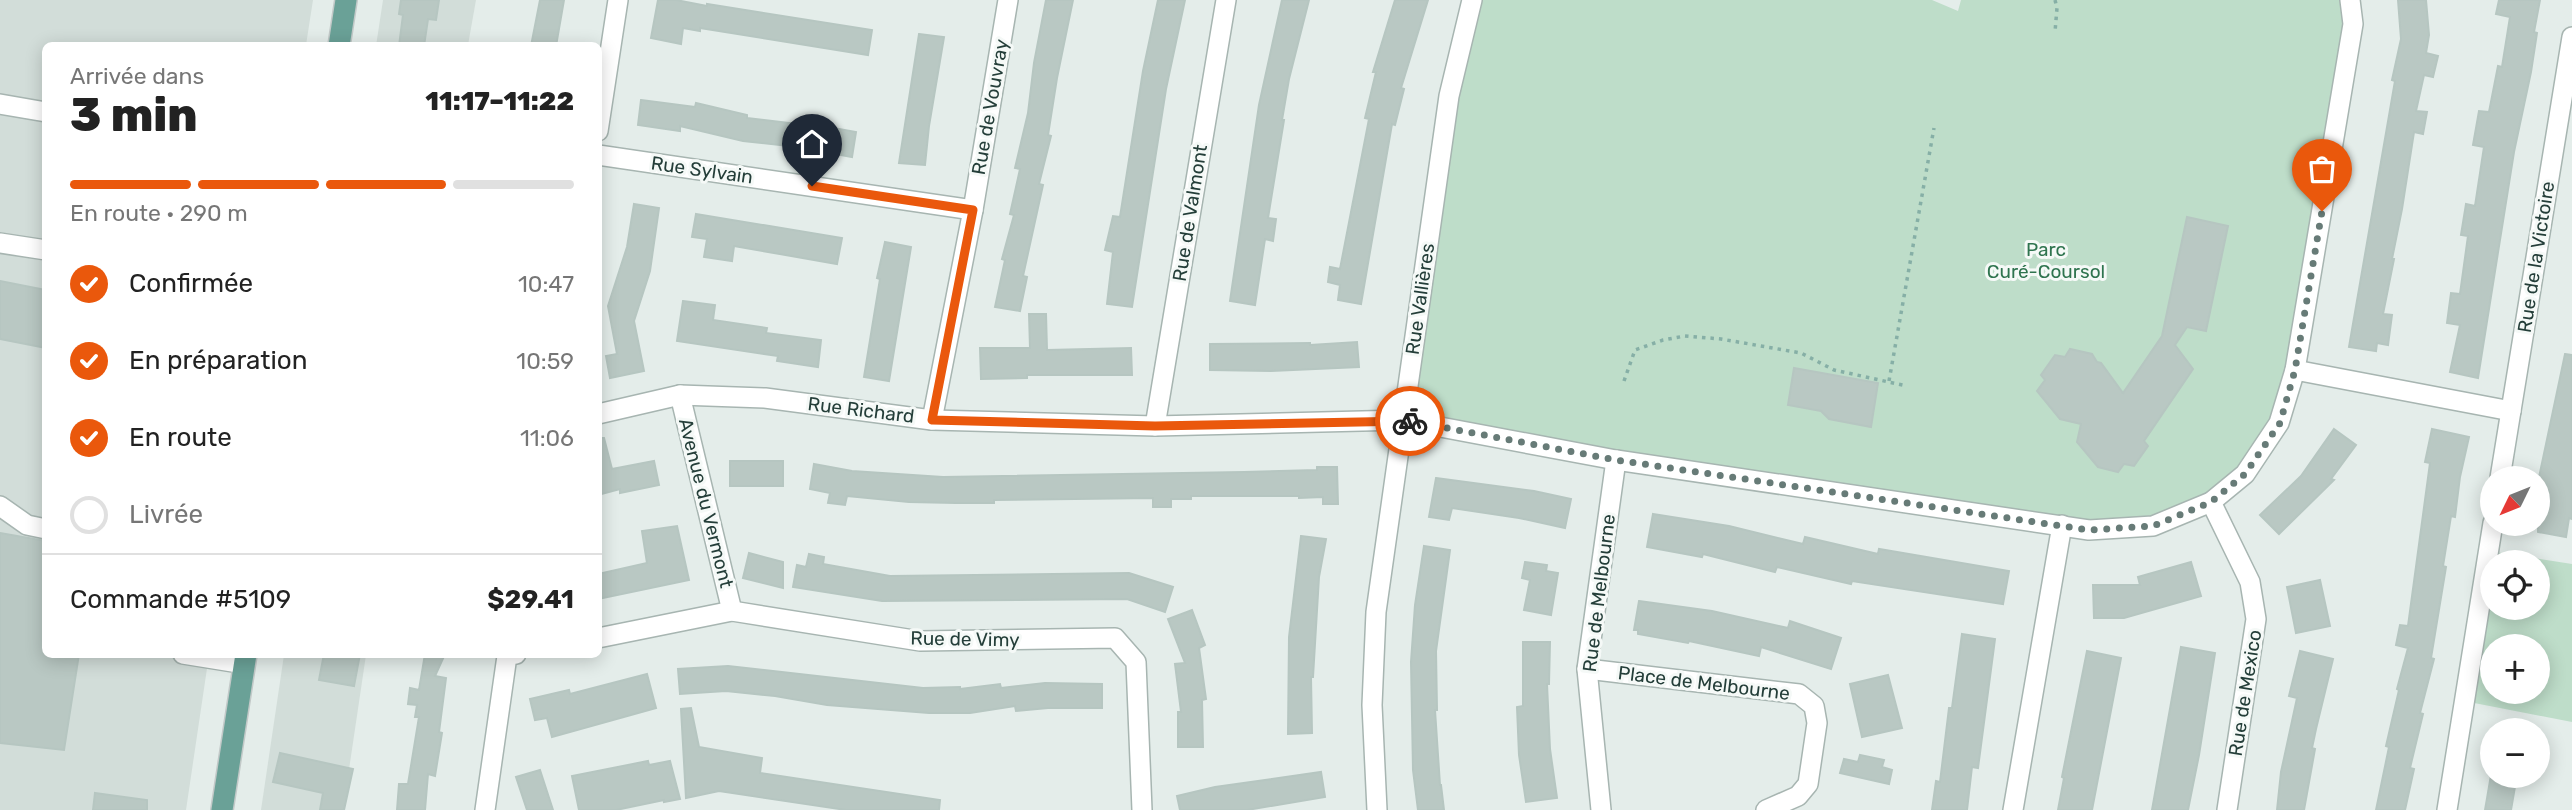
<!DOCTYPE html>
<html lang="fr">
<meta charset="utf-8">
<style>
:root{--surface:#fff;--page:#f6f6f6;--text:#222;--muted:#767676;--line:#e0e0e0;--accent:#ea580c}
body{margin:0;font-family:Rubik,sans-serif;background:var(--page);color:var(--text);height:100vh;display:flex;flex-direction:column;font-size:26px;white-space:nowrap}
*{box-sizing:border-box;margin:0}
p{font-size:23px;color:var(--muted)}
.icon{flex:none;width:38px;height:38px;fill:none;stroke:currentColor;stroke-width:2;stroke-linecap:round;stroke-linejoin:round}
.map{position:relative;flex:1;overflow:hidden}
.details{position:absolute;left:42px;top:42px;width:560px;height:616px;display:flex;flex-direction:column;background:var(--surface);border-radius:10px;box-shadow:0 4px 18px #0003}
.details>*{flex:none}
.needle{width:46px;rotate:227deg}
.controls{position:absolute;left:2480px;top:466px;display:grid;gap:14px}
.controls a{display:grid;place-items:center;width:70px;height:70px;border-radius:50%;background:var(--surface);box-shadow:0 4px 18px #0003;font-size:35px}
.pin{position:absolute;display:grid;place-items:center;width:60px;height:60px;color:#fff;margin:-72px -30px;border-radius:50% 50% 50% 0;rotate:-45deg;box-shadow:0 0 7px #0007}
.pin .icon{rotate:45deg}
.courier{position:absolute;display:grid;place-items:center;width:70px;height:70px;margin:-35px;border:5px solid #ea580c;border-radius:50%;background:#fff;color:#222;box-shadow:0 2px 9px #0007}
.overview em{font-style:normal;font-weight:800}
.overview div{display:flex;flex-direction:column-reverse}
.overview{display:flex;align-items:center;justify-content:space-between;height:119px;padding:0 28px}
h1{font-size:46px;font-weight:800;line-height:52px}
.bar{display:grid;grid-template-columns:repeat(4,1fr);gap:10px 7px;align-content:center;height:84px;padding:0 28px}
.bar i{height:9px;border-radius:5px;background:var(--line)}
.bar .active{background:var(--accent)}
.bar p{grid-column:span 4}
.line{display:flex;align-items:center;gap:18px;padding:0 28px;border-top:2px solid var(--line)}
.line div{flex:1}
ol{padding:0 28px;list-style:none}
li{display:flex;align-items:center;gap:21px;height:77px}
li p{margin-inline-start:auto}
li .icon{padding:7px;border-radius:50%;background:var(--accent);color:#fff;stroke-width:4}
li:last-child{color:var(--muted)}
li i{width:38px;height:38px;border:4px solid var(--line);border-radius:50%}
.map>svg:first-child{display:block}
</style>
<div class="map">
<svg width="2572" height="810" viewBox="0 0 2572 810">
<rect width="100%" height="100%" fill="#e4edea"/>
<g fill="#d2ddd9">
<polygon points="0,0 313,0 306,45 46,46 46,654 209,655 186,810 0,810"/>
<polygon points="383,0 476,0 468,45 376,46"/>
<polygon points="284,655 366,655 343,810 261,810"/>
</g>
<g fill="#beddc9" fill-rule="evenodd">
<polygon points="1472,0 1932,0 1958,11 1961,0 2350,0 2295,370 2245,474 2153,526 2089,530 1403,420"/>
<path d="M 2489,551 L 2572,564 L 2572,722 L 2464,701 ZM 2492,562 L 2538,562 L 2538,607 L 2492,607 ZM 2492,646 L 2538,646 L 2538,691 L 2492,691 Z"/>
</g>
<g fill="#b9c8c3" stroke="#b6c6c1" stroke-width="2">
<polygon points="401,0 439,0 436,20 428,19 424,46 399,46 403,15 399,14"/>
<polygon points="540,0 564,0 556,46 531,46"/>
<polygon points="658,0 676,0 707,6 707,4 872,30 868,55 700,28 700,31 683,28 681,44 651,38"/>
<polygon points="1046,0 1073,0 1057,78 1048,135 1051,136 1039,184 1043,185 1023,276 1027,277 1020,311 995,307 1005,260 1002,259 1014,215 1010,214 1020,169 1015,168 1028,113 1034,63"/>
<polygon points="1158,0 1185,0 1166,89 1132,307 1107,304 1113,252 1105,250 1113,216 1120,217 1143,71"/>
<polygon points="1282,0 1309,0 1289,79 1282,120 1284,120 1268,218 1276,219 1273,241 1265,239 1255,305 1230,301 1259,105"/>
<polygon points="1395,0 1428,0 1401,88 1404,89 1395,125 1392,124 1361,304 1338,300 1340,285 1328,282 1330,267 1340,269 1369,119 1365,118 1376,72 1373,72"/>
<polygon points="2398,0 2426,0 2429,35 2426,53 2438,56 2433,77 2424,75 2416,111 2427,112 2423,134 2414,132 2402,209 2392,259 2394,259 2383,314 2392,315 2388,345 2377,343 2376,351 2349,347 2395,81 2392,80 2401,39"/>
<polygon points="2499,0 2540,0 2534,32 2537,33 2531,72 2514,152 2478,378 2450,372 2460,325 2447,323 2451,293 2460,294 2468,236 2461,235 2466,204 2475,206 2484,147 2473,145 2479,111 2489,112 2498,66 2502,67 2510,17 2496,14"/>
<polygon points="919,34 944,37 929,126 925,165 899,163"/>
<polygon points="641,100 695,107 696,103 747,115 747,118 806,125 806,123 856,132 852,157 798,147 743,141 680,126 680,131 638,125"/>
<polygon points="634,204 659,208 650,271 634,321 644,371 610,378 606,356 617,354 608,306 627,247"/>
<polygon points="696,214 842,238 837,264 734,246 732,261 704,257 707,239 692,237"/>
<polygon points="2187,217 2228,226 2206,331 2187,327 2175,345 2193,369 2144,441 2148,446 2134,466 2124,464 2118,472 2098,467 2077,442 2081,424 2060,419 2037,391 2045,380 2041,375 2055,355 2065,357 2070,349 2092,354 2097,362 2101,363 2123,393 2162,336"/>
<polygon points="885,242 911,247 889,381 864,377 880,279 877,278"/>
<polygon points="0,281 46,290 46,348 0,339"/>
<polygon points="683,301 715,305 713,320 767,328 766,333 821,340 818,367 777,361 778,356 677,341"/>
<polygon points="1029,314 1046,314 1047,350 1131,348 1132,375 1027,375 1027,378 981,379 980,348 1030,348"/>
<polygon points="1357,342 1359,367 1271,371 1210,370 1210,344 1310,343 1310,345"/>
<polygon points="2565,354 2572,355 2572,519 2569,518 2566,537 2538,532 2538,506 2542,482 2538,482"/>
<polygon points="1794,368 1878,383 1871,427 1829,419 1821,411 1788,405"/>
<polygon points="2334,429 2356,445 2331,479 2334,480 2279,534 2260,515 2301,476"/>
<polygon points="2432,429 2469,437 2460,477 2455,517 2451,516 2443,566 2446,567 2431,658 2434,659 2420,713 2423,714 2410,768 2414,769 2405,810 2376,810 2389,747 2386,746 2399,690 2397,689 2408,648 2396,645 2400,625 2408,626 2430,463 2425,462"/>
<polygon points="598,438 604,438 612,469 654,461 659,485 620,493 620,489 598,495"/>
<rect x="730" y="461" width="53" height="25"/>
<polygon points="814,464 852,471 943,477 1244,472 1317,470 1317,467 1337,467 1338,504 1323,504 1323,497 1299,498 1299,496 1191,496 1191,499 1171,499 1171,507 1153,507 1153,498 994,500 994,503 956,503 909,502 847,496 845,505 828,503 830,493 810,489"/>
<polygon points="1436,478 1534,491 1571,499 1565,528 1519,518 1452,508 1449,520 1429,517"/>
<polygon points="1653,514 1729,526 1803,544 1805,537 1878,554 1879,549 2009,571 2003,604 1852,581 1851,584 1777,567 1775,572 1703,554 1702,557 1647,547"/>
<polygon points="677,526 689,580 598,599 598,574 647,563 642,531"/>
<polygon points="0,533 46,541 46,654 79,654 64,750 0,743"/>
<polygon points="1301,536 1326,539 1319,577 1313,677 1311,677 1312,733 1288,734 1289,637"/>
<polygon points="1424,546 1450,550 1436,651 1437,710 1435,710 1440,785 1441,785 1444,810 1418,810 1413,770 1411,662 1415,605"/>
<polygon points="749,553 783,562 783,588 743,578"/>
<polygon points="809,554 824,557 823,564 890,576 1129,573 1173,587 1165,612 1127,599 882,601 793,587 797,565 806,567"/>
<polygon points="1525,562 1547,565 1546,571 1558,573 1551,615 1524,610 1530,580 1522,578"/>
<polygon points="2191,562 2201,596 2124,618 2094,618 2093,585 2140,585 2138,577"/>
<polygon points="2320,580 2330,626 2296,633 2287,587"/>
<polygon points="1639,601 1712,611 1788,628 1790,621 1841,638 1831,669 1761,647 1759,656 1689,641 1688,643 1638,634 1638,630 1634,630"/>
<polygon points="1192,610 1205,645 1199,648 1206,699 1202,700 1203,747 1178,747 1178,712 1181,712 1175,664 1185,663 1168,619"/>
<polygon points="1962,634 1995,639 1978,768 1972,767 1967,810 1932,810 1936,781 1940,782 1949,708 1952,708"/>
<polygon points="1523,642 1550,642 1549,684 1547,684 1550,749 1557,798 1526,802 1519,755 1517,707 1523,706"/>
<polygon points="2181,647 2215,653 2199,755 2188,810 2152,810"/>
<polygon points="2087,651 2121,658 2092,810 2058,810 2064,778 2062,777"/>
<polygon points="2300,651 2333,659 2316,729 2312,748 2315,749 2304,810 2277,810 2281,772 2297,698 2289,696"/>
<polygon points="324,654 360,654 354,686 319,680"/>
<polygon points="425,654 445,654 435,676 446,678 439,732 442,733 435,776 428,774 425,810 397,810 399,784 408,784 419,717 415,717 417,705 408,704 410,688 419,690"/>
<polygon points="728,666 923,688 960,687 960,689 1000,684 1001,688 1045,683 1102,684 1102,708 1048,708 1016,711 1015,706 970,713 929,713 827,705 775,696 726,691 680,694 678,669"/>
<polygon points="647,674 656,708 552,737 547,718 535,720 530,699 569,690 570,694"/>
<polygon points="1888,675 1902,728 1862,737 1850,684"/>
<polygon points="691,708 699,747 762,758 760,773 940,800 939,810 846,810 719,791 686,798 681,709"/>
<polygon points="280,753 353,769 344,810 320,810 323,793 273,782"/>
<polygon points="1860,755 1884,760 1882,767 1892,770 1889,784 1840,773 1844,759 1858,762"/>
<polygon points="648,761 649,765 670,761 680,799 664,802 664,800 616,810 579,810 572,776"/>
<polygon points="540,770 553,810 527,810 516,777"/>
<polygon points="1321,772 1325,797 1247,810 1180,810 1177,796 1215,787"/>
<polygon points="2491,775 2517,775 2511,810 2485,810"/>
<polygon points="95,793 147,800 147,810 93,810"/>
</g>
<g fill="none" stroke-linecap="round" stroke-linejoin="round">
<g stroke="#a7b5b1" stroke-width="22">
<g id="minor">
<polyline points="0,104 46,112"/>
<polyline points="598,131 618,0"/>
<polyline points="598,155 973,210"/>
<polyline points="0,243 46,250"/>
<polyline points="2295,370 2511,411"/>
<polyline points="680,395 732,611"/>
<polyline points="598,414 680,395 765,398 932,420 1155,426 1403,420 1616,460 2089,530 2153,526 2211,502 2245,474 2279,423 2295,370 2353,24 2350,0"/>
<polyline points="932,420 973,210 1008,0"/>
<polyline points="1155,426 1226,0"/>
<polyline points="2500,478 2572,37"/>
<polyline points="2211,502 2250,582 2256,619 2227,810"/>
<polyline points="0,506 27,525 46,529"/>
<polyline points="598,638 732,611 920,641 1115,638 1136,662 1142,810"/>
<polyline points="183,654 245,664"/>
<polyline points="1587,669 1799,694 1814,706 1817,723 1808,784 1798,796 1766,810"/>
<polyline points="485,810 507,656 516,654"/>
<polyline points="1377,810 1372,705 1376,612 1449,96 1472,0"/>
<polyline points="1601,810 1587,669 1616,460"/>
<polyline points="2013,810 2062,525"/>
<polyline points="2447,810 2493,523"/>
</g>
</g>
<g stroke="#c2c9c8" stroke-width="24">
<g id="major">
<polyline points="339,46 346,0"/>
<polyline points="222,810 246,654"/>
</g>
</g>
<g stroke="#86afa6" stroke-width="3.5" stroke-dasharray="3.5 5" stroke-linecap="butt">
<polyline points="2055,0 2057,8 2055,32"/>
<polyline points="1624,381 1635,350 1663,340 1685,336 1721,339 1801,353 1834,370 1907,386"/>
<polyline points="1889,381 1934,128"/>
</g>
<use href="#minor" stroke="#fff" stroke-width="19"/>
<use href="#major" stroke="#6aa197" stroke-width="21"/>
</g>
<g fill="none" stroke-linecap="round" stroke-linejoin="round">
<polyline stroke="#677b77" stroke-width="7" stroke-dasharray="0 12.6" points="1410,421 1616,460 2089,530 2153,526 2211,502 2245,474 2280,423 2295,370 2322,211"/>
<polyline stroke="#ea580c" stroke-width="9" points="812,186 973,210 932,420 1155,426 1410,421"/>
</g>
<g text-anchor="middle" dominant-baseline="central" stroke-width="6" stroke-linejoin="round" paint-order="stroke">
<g font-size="19" fill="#243e39" stroke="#f5f9f7">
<text transform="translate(990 107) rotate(-80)">Rue de Vouvray</text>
<text transform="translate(702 170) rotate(8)">Rue Sylvain</text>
<text transform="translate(1190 213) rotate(-81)">Rue de Valmont</text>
<text transform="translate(2536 257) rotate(-81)">Rue de la Victoire</text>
<text transform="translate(1420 299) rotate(-82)">Rue Vallières</text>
<text transform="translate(861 410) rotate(7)">Rue Richard</text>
<text transform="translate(706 503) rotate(76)">Avenue du Vermont</text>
<text transform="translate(1599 593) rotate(-83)">Rue de Melbourne</text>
<text transform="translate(965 639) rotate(1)">Rue de Vimy</text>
<text transform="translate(1704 683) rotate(7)">Place de Melbourne</text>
<text transform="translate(2245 693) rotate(-81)">Rue de Mexico</text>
</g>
<g font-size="19" fill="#2f744f" stroke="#f5f9f7">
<text x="2046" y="249">Parc<tspan x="2046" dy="22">Curé-Coursol</tspan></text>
</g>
</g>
</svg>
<div class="controls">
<a><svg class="needle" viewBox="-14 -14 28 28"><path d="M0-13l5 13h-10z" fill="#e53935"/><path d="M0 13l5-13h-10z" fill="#767676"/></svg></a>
<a><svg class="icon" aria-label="locate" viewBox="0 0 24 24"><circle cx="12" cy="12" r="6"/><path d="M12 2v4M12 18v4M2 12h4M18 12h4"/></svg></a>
<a>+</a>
<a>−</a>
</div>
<div class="pin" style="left:2322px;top:211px;background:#ea580c"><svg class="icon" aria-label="bag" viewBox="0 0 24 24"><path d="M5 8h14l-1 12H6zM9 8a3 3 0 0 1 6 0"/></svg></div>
<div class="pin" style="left:812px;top:186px;background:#1f2937"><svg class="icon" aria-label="home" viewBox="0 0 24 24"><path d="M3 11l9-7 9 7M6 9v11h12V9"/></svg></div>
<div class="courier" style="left:1410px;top:421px"><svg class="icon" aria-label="bike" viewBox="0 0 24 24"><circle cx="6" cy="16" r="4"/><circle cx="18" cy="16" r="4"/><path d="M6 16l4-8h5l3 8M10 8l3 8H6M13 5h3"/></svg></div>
<section class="details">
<div class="overview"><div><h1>3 min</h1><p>Arrivée dans</p></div><em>11:17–11:22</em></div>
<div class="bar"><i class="active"></i><i class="active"></i><i class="active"></i><i></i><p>En route · 290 m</p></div>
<ol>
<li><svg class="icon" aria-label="check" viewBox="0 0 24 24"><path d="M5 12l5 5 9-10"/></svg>Confirmée<p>10:47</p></li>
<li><svg class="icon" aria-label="check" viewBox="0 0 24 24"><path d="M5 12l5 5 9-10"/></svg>En préparation<p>10:59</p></li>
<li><svg class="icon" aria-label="check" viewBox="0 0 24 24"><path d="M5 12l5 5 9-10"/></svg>En route<p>11:06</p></li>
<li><i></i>Livrée</li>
</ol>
<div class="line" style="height:91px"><div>Commande #5109</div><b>$29.41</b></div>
</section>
</div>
